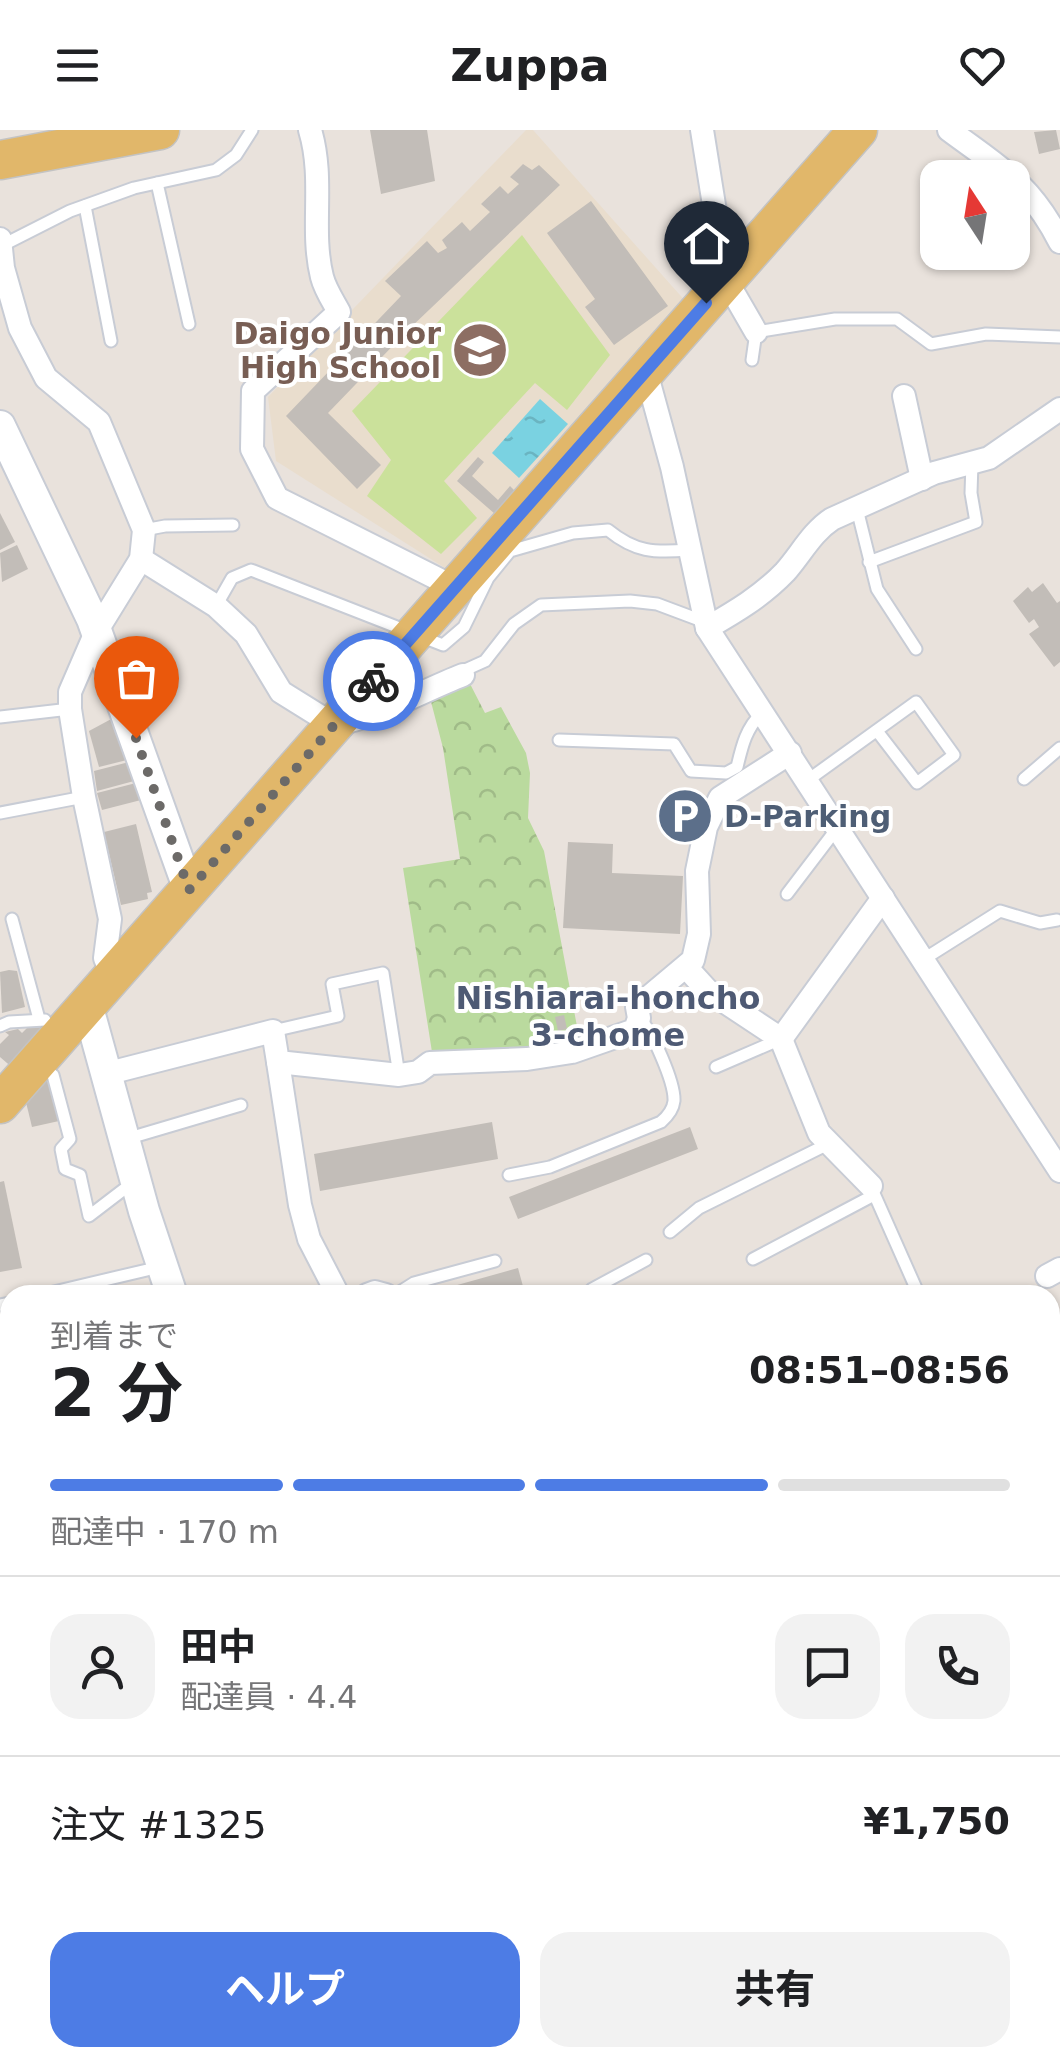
<!DOCTYPE html>
<html lang="ja">
<meta charset="utf-8">
<style>
:root{--surface:#fff;--page:#f2f2f2;--text:#202124;--muted:#757577;--line:#e0e0e0;--accent:#4d7ce5}
body{margin:0;font-family:"DejaVu Sans","Noto Sans JP",sans-serif;background:var(--page);color:var(--text);height:100vh;display:flex;flex-direction:column;font-size:38px;white-space:nowrap}
*{box-sizing:border-box;margin:0}
p{font-size:32px;color:var(--muted)}
.icon{flex:none;width:55px;height:55px;fill:none;stroke:currentColor;stroke-width:2;stroke-linecap:round;stroke-linejoin:round}
.map{position:relative;flex:1;overflow:hidden}
.drawer{position:absolute;left:0px;top:1155px;width:1060px;height:782px;display:flex;flex-direction:column;background:var(--surface);border-radius:30px 30px 0 0;box-shadow:0 2px 8px #0004}
.drawer>*{flex:none}
.needle{width:65px;rotate:348deg}
.controls{position:absolute;left:920px;top:30px;display:grid;gap:20px}
.controls a{display:grid;place-items:center;width:110px;height:110px;border-radius:20px;background:var(--surface);box-shadow:0 2px 8px #0004;font-size:50px}
.pin{position:absolute;display:grid;place-items:center;width:85px;height:85px;color:#fff;margin:-102px -42px;border-radius:50% 50% 50% 0;rotate:-45deg;box-shadow:0 0 10px #0007}
.pin .icon{rotate:45deg}
.courier{position:absolute;display:grid;place-items:center;width:100px;height:100px;margin:-50px;border:8px solid #4d7ce5;border-radius:50%;background:#fff;color:#222;box-shadow:0 2px 12px #0007}
.head em{font-style:normal;font-weight:700}
.head div{display:flex;flex-direction:column-reverse}
.head{display:flex;align-items:center;justify-content:space-between;height:170px;padding:0 50px}
h1{font-size:65px;font-weight:700;line-height:75px}
.bar{display:grid;grid-template-columns:repeat(4,1fr);gap:15px 10px;align-content:center;height:120px;padding:0 50px}
.bar i{height:12px;border-radius:8px;background:var(--line)}
.bar .current{background:var(--accent)}
.bar p{grid-column:span 4}
.line{display:flex;align-items:center;gap:25px;padding:0 50px;border-top:2px solid var(--line)}
.line div{flex:1}
.round{display:grid;place-items:center;flex:none;width:105px;height:105px;border-radius:30px;background:var(--page)}
.cta{display:flex;gap:20px;margin-top:auto;padding:20px 50px}
.cta a{flex:1;height:115px;border-radius:30px;background:var(--accent);color:#fff;font-size:40px;font-weight:700;line-height:115px;text-align:center}
.cta a+a{background:var(--page);color:var(--text)}
header{display:flex;justify-content:space-between;align-items:center;height:130px;padding:0 50px;background:var(--surface);font-size:45px;font-weight:700}
.map>svg:first-child{display:block}
</style>
<header><svg class="icon" aria-label="menu" viewBox="0 0 24 24"><path d="M4 6h16M4 12h16M4 18h16"/></svg>Zuppa<svg class="icon" aria-label="heart" viewBox="0 0 24 24"><path d="M12 20l-8-8c-3-5 5-10 8-4 3-6 11-1 8 4z"/></svg></header>
<div class="map">
<svg width="1060" height="1937" viewBox="0 0 1060 1937">
<defs>
<pattern id="park-crowns" width="20" height="18" patternUnits="userSpaceOnUse" patternTransform="scale(2.5)"><rect width="20" height="18" fill="#bada9e"/><path d="M2 6a3 3 0 1 1 6 0M12 15a3 3 0 1 1 6 0" fill="none" stroke="#a0bb88"/></pattern>
<pattern id="water-ripples" width="26" height="14" patternUnits="userSpaceOnUse" patternTransform="scale(2.5)"><rect width="26" height="14" fill="#7ad2e1"/><path d="M2 4q2-2 4 0t4 0M15 11q2-2 4 0t4 0" fill="none" stroke="#6ab4c1"/></pattern>
</defs>
<rect width="100%" height="100%" fill="#e9e2dc"/>
<g fill="#e9ddcd">
<polygon points="526,0 533,0 688,174 453,443 276,331 268,267"/>
<polygon points="10,1687 10,1928 287,1928 289,1937 0,1937 0,1690"/>
</g>
<path fill="url(#park-crowns)" d="M 467,548 L 485,583 L 501,577 L 526,623 L 530,643 L 528,688 L 544,721 L 579,907 C 533,923 479,923 432,922 L 403,738 L 460,729 L 443,618 L 429,564 Z"/>
<g fill="#cbe19b">
<polygon points="522,105 610,225 567,280 535,253 444,351 477,388 441,424 367,366 391,330 352,281"/>
<polygon points="10,1808 10,1868 0,1850 0,1813"/>
<path d="M 63,1928 L 230,1928 C 183,1935 106,1937 63,1928 Z"/>
</g>
<polygon fill="url(#water-ripples)" points="540,269 568,294 519,348 492,323"/>
<g fill="#c2bdb8">
<polygon points="370,0 427,0 435,51 381,64"/>
<polygon points="1056,0 1060,19 1039,24 1034,2"/>
<polygon points="523,34 532,40 539,35 560,55 408,200 328,283 381,335 357,359 286,286 401,166 385,151 427,111 438,123 447,118 442,110 462,92 470,101 490,82 481,74 500,56 508,64 519,54 510,47"/>
<polygon points="591,71 668,176 614,215 585,177 595,169 547,103"/>
<polygon points="478,327 484,332 472,346 498,370 510,356 515,361 495,384 457,351"/>
<polygon points="0,383 15,412 0,420"/>
<polygon points="17,415 28,439 2,452 0,423"/>
<polygon points="1043,453 1057,473 1060,471 1060,532 1054,537 1029,504 1039,497 1034,489 1029,493 1013,471 1028,457 1032,462"/>
<polygon points="115,587 127,630 99,637 89,601"/>
<polygon points="129,632 134,651 97,661 94,641"/>
<polygon points="136,653 141,670 102,680 97,663"/>
<polygon points="136,694 152,762 147,763 148,769 121,775 104,702"/>
<polygon points="568,712 613,714 612,743 683,746 680,804 563,798"/>
<polygon points="9,840 17,841 25,877 2,883 0,842"/>
<polygon points="564,885 567,899 558,901 555,887"/>
<polygon points="42,897 47,902 14,939 0,927 0,914 9,905 5,902 18,899 22,903 27,898"/>
<polygon points="48,948 59,991 32,997 24,964 35,951"/>
<polygon points="492,992 498,1029 320,1061 314,1024"/>
<polygon points="690,997 698,1019 518,1089 509,1067"/>
<polygon points="4,1051 22,1138 0,1142 0,1052"/>
<polygon points="518,1138 524,1160 507,1165 445,1165 443,1159"/>
<polygon points="10,1225 10,1266 0,1268 0,1227"/>
<polygon points="9,1478 10,1529 0,1531 0,1480"/>
<polygon points="10,1759 10,1792 0,1797 0,1764"/>
<rect x="1050" y="1777" width="10" height="24"/>
<rect x="1050" y="1856" width="10" height="23"/>
<polygon points="0,1888 10,1911 0,1918"/>
<polygon points="292,1928 318,1928 320,1937 294,1937"/>
<polygon points="627,1928 663,1928 661,1937 626,1937"/>
<polygon points="764,1928 817,1935 817,1937 762,1937"/>
</g>
<g fill="none" stroke-linecap="round" stroke-linejoin="round">
<g stroke="#c8ccd5" stroke-width="15">
<g id="service">
<polyline points="157,53 189,194"/>
<polyline points="85,76 111,211"/>
<polyline points="1,116 70,81 134,58 216,40 236,25 252,0"/>
<polyline points="752,230 756,202 835,189 897,189 931,214 986,204 1060,207"/>
<polyline points="857,379 877,459 916,519"/>
<polyline points="144,400 165,396 233,395"/>
<polyline points="869,432 976,392 971,363 972,333"/>
<path d="M 216,476 L 232,448 L 251,440 L 443,515 L 464,497 L 488,448 L 510,421 L 573,403 L 608,400 C 635,422 654,423 688,420"/>
<polyline points="463,545 465,540 485,531 514,494 541,475 630,471 657,474 705,492"/>
<polyline points="0,587 70,579"/>
<path d="M 559,610 L 674,614 L 691,641 L 726,643 L 737,637 C 742,616 746,598 762,583"/>
<polyline points="1024,649 1060,618"/>
<polyline points="808,650 916,572 954,625 917,653 877,601"/>
<polyline points="0,683 84,667"/>
<polyline points="787,764 838,697"/>
<polyline points="12,789 39,889"/>
<polyline points="924,829 1000,781 1040,793 1057,790"/>
<polyline points="0,896 9,892 45,890"/>
<polyline points="273,901 338,886 332,854 383,843 399,945"/>
<polyline points="41,937 53,945 70,1009 61,1019 65,1039 80,1045 89,1086 123,1060 133,1058"/>
<polyline points="716,937 781,909"/>
<polyline points="126,1009 241,975"/>
<path d="M 509,1045 L 550,1037 L 661,992 C 668,986 673,980 674,971 C 675,953 652,900 639,888"/>
<polyline points="872,1059 919,1165"/>
<polyline points="670,1102 699,1078 828,1014"/>
<polyline points="753,1129 874,1065"/>
<polyline points="41,1165 147,1140"/>
<polyline points="395,1165 414,1153 495,1131"/>
<polyline points="596,1165 592,1159 646,1130"/>
<polyline points="0,1175 10,1173"/>
<polyline points="1050,1227 1060,1225"/>
<polyline points="0,1290 10,1287"/>
<polyline points="0,1344 10,1388"/>
<polyline points="6,1409 10,1425"/>
<polyline points="0,1679 10,1677"/>
<polyline points="1050,1760 1060,1760"/>
<polyline points="1050,1835 1060,1836"/>
</g>
</g>
<g stroke="#c8ccd5" stroke-width="26">
<g id="minor">
<path d="M 310,0 C 325,50 310,99 322,147 C 325,159 333,171 339,182 L 253,261 L 252,319 L 277,368 L 456,458"/>
<polyline points="702,0 726,150 756,202"/>
<path d="M 949,0 C 1000,38 1030,53 1060,112"/>
<polyline points="0,109 3,138 20,198 46,248 99,292 144,400 141,429 96,502 70,562 70,579 84,667 110,789 105,828 112,845"/>
<polyline points="646,242 672,337 707,498 1060,1041"/>
<polyline points="904,266 922,349"/>
<path d="M 141,429 L 216,476 L 246,504 L 281,562 L 334,595 C 379,586 420,562 463,545"/>
<path d="M 707,498 C 735,482 762,466 785,442 C 801,424 812,402 832,389 L 934,343 L 989,328 L 1060,279"/>
<polyline points="687,838 707,860 781,909 883,768"/>
<polyline points="781,909 819,1003 871,1056"/>
<polyline points="278,932 300,1075 309,1109 338,1165"/>
<polyline points="105,944 273,901 278,932 399,945 418,942 430,933 527,929 572,922 635,900 639,888 637,877 693,830 699,804 697,741 706,697 720,668 790,623"/>
<polyline points="1047,1146 1060,1139"/>
<polyline points="367,1165 375,1162 386,1165"/>
<polyline points="1050,1342 1060,1342"/>
<polyline points="1050,1716 1060,1711"/>
<polyline points="948,1928 949,1937"/>
<polyline points="570,1937 572,1928"/>
</g>
</g>
<g stroke="#c8ccd5" stroke-width="34">
<g id="tertiary">
<polyline points="0,296 92,489 189,760"/>
<polyline points="87,874 144,1081 172,1165"/>
<polyline points="0,1590 10,1586"/>
<polyline points="374,1937 376,1928"/>
</g>
</g>
<g stroke="#c3c3c3" stroke-width="41">
<g id="primary">
<polyline points="0,30 160,0"/>
<polyline points="0,974 858,0"/>
</g>
</g>
<use href="#service" stroke="#fff" stroke-width="11"/>
<use href="#minor" stroke="#fff" stroke-width="22"/>
<use href="#tertiary" stroke="#fff" stroke-width="30"/>
<use href="#primary" stroke="#e1b76a" stroke-width="38"/>
</g>
<g fill="none" stroke-linecap="round" stroke-linejoin="round">
<polyline stroke="#6c6a68" stroke-width="10" stroke-dasharray="0 18" points="136,608 189,760 373,551"/>
<polyline stroke="#4d7ce5" stroke-width="12" points="373,551 706,173"/>
</g>
<defs>
<g id="school-disc" transform="scale(2.875)"><circle r="9.5" fill="#8d6e63" stroke="#fff"/><path d="M0-5L7-2L0 1L-7-2ZM-4 1L0 2.5L4 1V4Q0 6-4 4Z" fill="#fff"/></g>
<g id="parking-disc" transform="scale(2.875)"><circle r="9.5" fill="#5c6f8a" stroke="#fff"/><path d="M-3.5-5.5H1a3.5 3.5 0 0 1 0 7H-1V5.5H-3.5ZM-1-3.4V-.6H.8a1.4 1.4 0 0 0 0-2.8Z" fill="#fff"/></g>
</defs>
<g fill-rule="evenodd">
<use href="#school-disc" x="480" y="220"/>
<use href="#parking-disc" x="685" y="686"/>
</g>
<g text-anchor="middle" dominant-baseline="central" stroke-width="8" stroke-linejoin="round" paint-order="stroke">
<g font-size="30" font-weight="bold" fill="#785e54" stroke="#fff" text-anchor="end">
<text x="441" y="203">Daigo Junior<tspan x="441" dy="34">High School</tspan></text>
</g>
<g font-size="30" font-weight="bold" fill="#4e5e75" stroke="#fff" text-anchor="start">
<text x="724" y="686">D-Parking</text>
</g>
<g font-size="32" font-weight="bold" fill="#4e5a74" stroke="#fff">
<text x="608" y="868">Nishiarai-honcho<tspan x="608" dy="37">3-chome</tspan></text>
</g>
</g>
</svg>
<div class="controls">
<a><svg class="needle" viewBox="-14 -14 28 28"><path d="M0-13l5 13h-10z" fill="#e53935"/><path d="M0 13l5-13h-10z" fill="#757577"/></svg></a>
</div>
<div class="pin" style="left:136px;top:608px;background:#ea580c"><svg class="icon" aria-label="bag" viewBox="0 0 24 24"><path d="M5 8h14l-1 12H6zM9 8a3 3 0 0 1 6 0"/></svg></div>
<div class="pin" style="left:706px;top:173px;background:#1f2937"><svg class="icon" aria-label="home" viewBox="0 0 24 24"><path d="M3 11l9-7 9 7M6 9v11h12V9"/></svg></div>
<div class="courier" style="left:373px;top:551px"><svg class="icon" aria-label="bike" viewBox="0 0 24 24"><circle cx="6" cy="16" r="4"/><circle cx="18" cy="16" r="4"/><path d="M6 16l4-8h5l3 8M10 8l3 8H6M13 5h3"/></svg></div>
<section class="drawer">
<div class="head"><div><h1>2 分</h1><p>到着まで</p></div><em>08:51–08:56</em></div>
<div class="bar"><i class="current"></i><i class="current"></i><i class="current"></i><i></i><p>配達中 · 170 m</p></div>
<div class="line" style="height:180px"><a class="round"><svg class="icon" aria-label="person" viewBox="0 0 24 24"><circle cx="12" cy="8" r="4"/><path d="M4 21q1-7 8-7t8 7"/></svg></a><div><b>田中</b><p>配達員 · 4.4</p></div><a class="round"><svg class="icon" aria-label="chat" viewBox="0 0 24 24"><path d="M4 5h16v11H9l-5 4z"/></svg></a><a class="round"><svg class="icon" aria-label="phone" viewBox="0 0 24 24"><path d="M5 4h4l2 5-3 2q2 4 5 5l2-3 5 2v4C11 20 4 13 5 4z"/></svg></a></div>
<div class="line" style="height:130px"><div>注文 #1325</div><b>¥1,750</b></div>
<div class="cta"><a>ヘルプ</a><a>共有</a></div>
</section>
</div>
